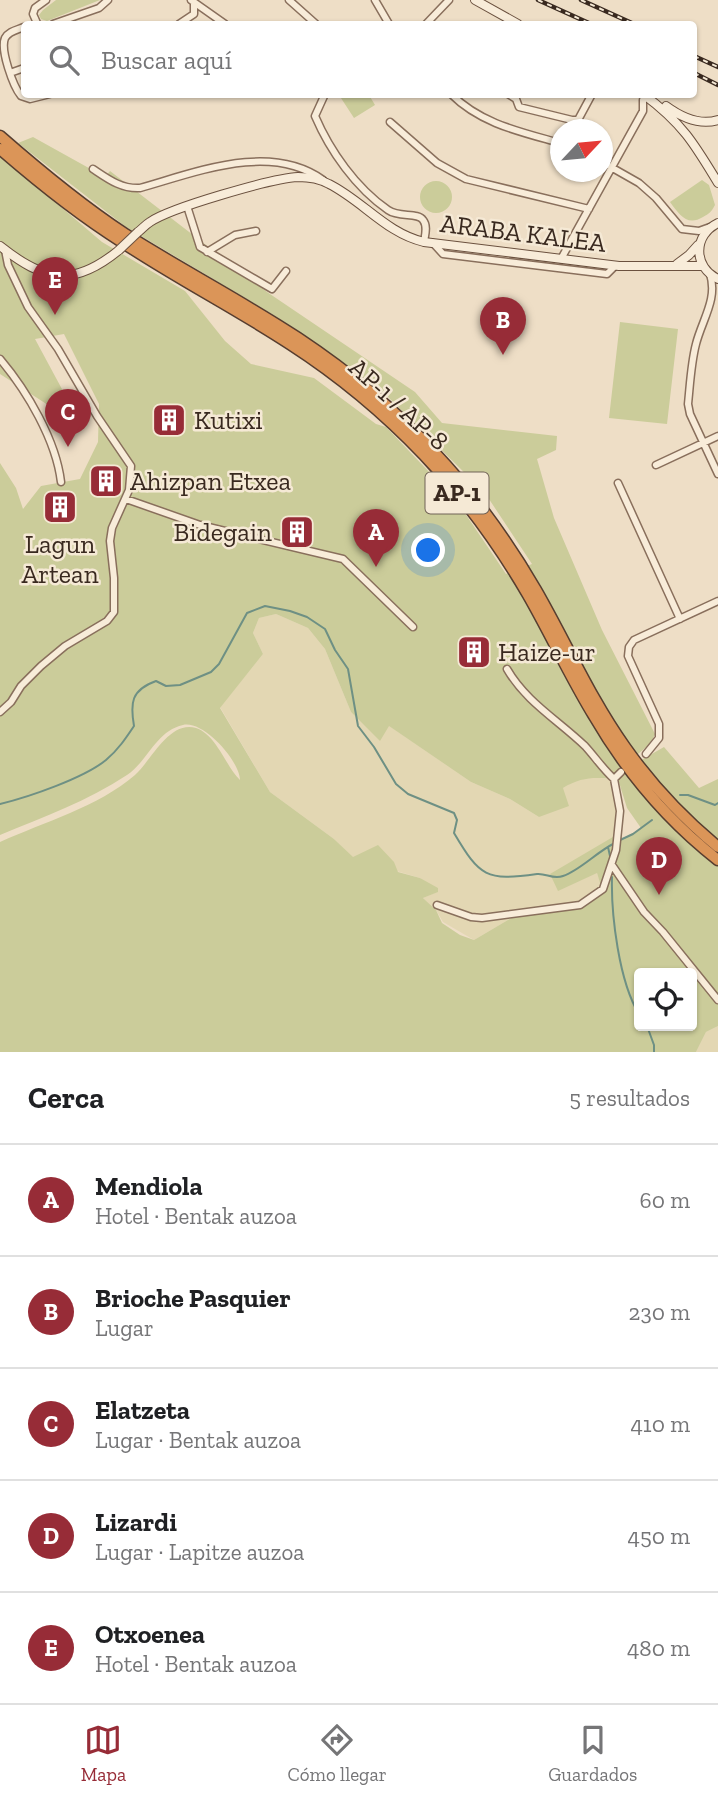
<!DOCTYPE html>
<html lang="es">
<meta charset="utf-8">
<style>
:root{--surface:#fff;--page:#f6f6f6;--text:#202124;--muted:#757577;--line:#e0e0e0;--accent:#972c37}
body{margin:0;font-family:"Zilla Slab",serif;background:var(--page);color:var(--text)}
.controls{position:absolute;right:21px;bottom:21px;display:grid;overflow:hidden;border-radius:7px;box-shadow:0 2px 5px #0004}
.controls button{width:63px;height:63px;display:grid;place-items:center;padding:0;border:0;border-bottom:2px solid var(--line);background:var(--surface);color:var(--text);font:35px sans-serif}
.compass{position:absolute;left:550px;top:119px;width:63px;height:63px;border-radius:50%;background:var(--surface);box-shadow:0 2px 5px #0004;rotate:64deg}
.you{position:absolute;left:429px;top:551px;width:24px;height:24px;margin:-18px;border:5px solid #fff;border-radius:50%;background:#1a73e8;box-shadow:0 0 0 10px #1a73e833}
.badge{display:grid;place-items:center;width:46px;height:46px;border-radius:50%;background:var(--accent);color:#fff;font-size:23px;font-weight:700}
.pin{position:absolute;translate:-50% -58px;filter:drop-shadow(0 2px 4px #0008)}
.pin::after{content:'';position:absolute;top:37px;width:24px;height:21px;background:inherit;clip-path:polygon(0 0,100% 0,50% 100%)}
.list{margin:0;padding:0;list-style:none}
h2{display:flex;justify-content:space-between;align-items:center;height:91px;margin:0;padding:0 28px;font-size:30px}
h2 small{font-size:23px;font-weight:400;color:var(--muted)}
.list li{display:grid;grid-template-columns:46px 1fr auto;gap:21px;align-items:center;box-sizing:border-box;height:112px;padding:0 28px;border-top:2px solid var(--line)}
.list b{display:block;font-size:26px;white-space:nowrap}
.list p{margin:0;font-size:23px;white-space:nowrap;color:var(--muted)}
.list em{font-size:23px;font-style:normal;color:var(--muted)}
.icon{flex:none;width:38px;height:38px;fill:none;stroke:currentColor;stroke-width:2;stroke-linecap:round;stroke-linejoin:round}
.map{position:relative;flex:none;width:718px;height:1052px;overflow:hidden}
.search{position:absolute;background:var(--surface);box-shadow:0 2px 5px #0004;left:21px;right:21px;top:21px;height:77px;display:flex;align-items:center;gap:18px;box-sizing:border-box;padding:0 24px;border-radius:7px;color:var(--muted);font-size:26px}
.sheet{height:651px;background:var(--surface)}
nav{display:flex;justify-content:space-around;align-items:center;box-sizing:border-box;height:98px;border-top:2px solid var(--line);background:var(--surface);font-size:19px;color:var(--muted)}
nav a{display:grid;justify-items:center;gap:4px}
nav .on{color:var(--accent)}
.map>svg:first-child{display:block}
.farmland{fill:#e3d7b3}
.green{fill:#cbcc9a;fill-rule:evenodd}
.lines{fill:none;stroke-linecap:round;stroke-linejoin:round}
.stream{stroke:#6e9084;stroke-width:2}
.street-casing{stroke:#896f5c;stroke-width:9}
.secondary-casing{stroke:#6b513f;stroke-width:10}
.highway-casing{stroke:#573e30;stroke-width:13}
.street{stroke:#f8ecd9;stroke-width:6}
.secondary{stroke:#f8ecd9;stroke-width:8}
.highway{stroke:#db9558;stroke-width:10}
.rail-casing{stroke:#39291f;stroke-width:4.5}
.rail{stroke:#f5e9d5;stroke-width:2;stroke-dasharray:5;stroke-linecap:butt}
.secondary-bridge-casing{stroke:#6b513f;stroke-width:10;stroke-linecap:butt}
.secondary-bridge{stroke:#f8ecd9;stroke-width:8}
.labels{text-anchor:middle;stroke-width:5;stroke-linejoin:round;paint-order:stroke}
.shield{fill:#f5e9d5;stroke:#716356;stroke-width:2}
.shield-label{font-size:24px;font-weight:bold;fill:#39291f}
.street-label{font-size:26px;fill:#39291f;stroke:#f5e9d5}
.poi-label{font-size:26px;fill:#39291f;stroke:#f5e9d5;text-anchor:start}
</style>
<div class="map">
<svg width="718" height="1052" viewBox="0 0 718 1052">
<rect width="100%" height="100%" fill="#eedec6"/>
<!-- farmland -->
<path class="farmland" d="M276,614l32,14 17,21 26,63 29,28 8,-15 83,57 39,17 29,18 24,-29 8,-5 15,-6 28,2 6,32 -2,23 -21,39 6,16 -23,16 -62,9 -44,26 -31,-18 -7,-12 -13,-12 14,-6 -17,-14 -67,-20 -19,-19 -64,-47 -50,-85 43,-53 -10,-21 6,-15z
M718,1026v26h-22l10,-20z"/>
<!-- green -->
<path class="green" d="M56,0h44l-53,21 -6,-2 -2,-4 4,-5z
M339,95h30l6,10 -21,13z
M33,137l72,40 5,-6 157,121 148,100 27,31 115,13 -1,14 -19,9 17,59 48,112 53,104c-6,18 -32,25 -41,45 -20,-2 -33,-2 -51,9l6,18 -30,11 -29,-18 -39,-17 -82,-56 -9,15 -29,-29 -26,-63 -17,-21 -32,-14 -17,4 -6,15 10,21 -43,54 50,84 64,47 19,18 25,-12 16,17 4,10 22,6 18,10v4l-15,6 13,12 6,13 18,12 14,5 44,-26 62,-9 22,-16 -5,-16 -39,18 -8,-17 68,-40 5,5 18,-11 -14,-20 -9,-29 25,-20 21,-12 35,41 19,-9v247l-12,6 -10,20h-696v-210c44,-20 98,-35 135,-67 16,-14 34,-55 61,-47 21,7 30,39 44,52 0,-18 -36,-60 -57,-55 -27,6 -35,36 -56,50 -39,26 -84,42 -127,60v-372l16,25 7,21 18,-23 39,-7 18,-37 1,-38 -35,-70 -29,5 28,52 -15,14 -48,-31v-219l102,87 83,49 40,50 26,23 63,14 62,46 10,3 70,73 50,74 26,-10 -47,-71 -98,-97 -115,-82 -146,-87 -108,-84zM639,973h53v53h-53z
M702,180l7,5 6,20c-3,6 -6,9 -12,12 -16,10 -24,-3 -33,-15z
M420 197a16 16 0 1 1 32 0a16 16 0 1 1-32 0Z
M620,322l58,7 -11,95 -58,-6z"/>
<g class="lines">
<!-- stream -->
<path class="stream" d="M680,795h8l27,10 3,-2
M0,804c29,-7 84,-26 106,-44 12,-10 20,-22 28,-34 -4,-23 -3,-36 22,-45l10,5 14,-1 31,-13 8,-8 28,-51 18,-7 25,5 17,6 18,12 10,21 13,19 10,57 16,21 22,37 12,10 46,19 3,7 -3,13c26,44 32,48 83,41 9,-1 16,6 26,2 16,-5 34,-24 50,-32
M618,841l15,-7 19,-14
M608,847l2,9
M612,877c-1,38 7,105 27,137
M647,1026l7,19v7"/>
<!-- street casing -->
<g class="street-casing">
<path id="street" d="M191,0l34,24
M289,0l27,24
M375,0l14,24
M37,23l-4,-9 2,-6 11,-8
M53,24l46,-16 9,-8
M179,24l15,-10v-10
M426,24l23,-24
M24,27c-7,3 -15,4 -19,11 -5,12 8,48 16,58l9,3 20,-5
M10,73l14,-5
M325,94l-10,22c15,35 41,72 73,94 11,8 30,2 35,10 5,6 2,15 1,22
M451,94c30,30 70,38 109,49
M508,94l8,5 3,8 53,13h6l14,-26
M390,122l47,41 29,16 123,30
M602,162l37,21 17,15 26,31 17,2 11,-4
M93,169c15,10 28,20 47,19 57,-16 130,-46 183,-8
M187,206l13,41 72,42 14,-18
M433,243l10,11 164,20 8,-8
M207,252l28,-17 21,-4
M561,259l82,-148v-11
M710,274c8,25 -8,46 -14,70 -5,19 -6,41 -8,60l2,10 28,60
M0,359c27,32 56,81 61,123
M656,465l62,-29
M618,483l62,136
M126,499l74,26 143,34 70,68
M507,669c19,33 51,51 78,77 10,11 18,23 29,33
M0,712l11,-10 10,-16 20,-20 24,-20 42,-25 7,-9v-34l-4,-37 2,-13 17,-38 2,-24 -34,-50 -39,-67 -30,-42 -20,-42 -3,-15
M646,754l13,-16v-14l-31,-68 1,-9 5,-7 84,-39
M612,865l32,47 19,20 55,68
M437,905l34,12 11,1 98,-13 23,-16 13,-39 4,-39 -6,-32 7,-7"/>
</g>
<!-- secondary casing -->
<g class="secondary-casing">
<path id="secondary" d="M475,0l43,24
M643,94c39,29 51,49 75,89
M666,106c15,11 33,20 52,14
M718,223c-25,12 -25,44 0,56
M138,232c4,-3 7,-7 12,-10 20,-14 123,-44 148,-45 10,0 22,2 31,7 34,17 57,49 95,58l195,24h84
M0,246c44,35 73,42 119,4
M677,264l12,-9 9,-10"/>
</g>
<!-- highway casing -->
<g class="highway-casing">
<path id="highway" d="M0,136c40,35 81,69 125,98 57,36 117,67 173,104 48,32 94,69 134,112 40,42 75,90 104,140 30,52 54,108 89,157 26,37 58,71 93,100
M0,149c38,33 79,66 122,93 54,36 113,66 168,102 48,31 94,69 134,111 40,42 75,90 104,140 23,40 42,82 66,121 32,55 74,105 124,144"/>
</g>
<!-- street -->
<use href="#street" class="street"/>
<!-- secondary -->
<use href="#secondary" class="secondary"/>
<!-- highway -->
<use href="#highway" class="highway"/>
<!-- rail casing -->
<g class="rail-casing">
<path id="rail" d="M538,0l53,24
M581,0l53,24
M694,56l24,11
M694,73l24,12"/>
</g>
<!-- rail -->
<use href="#rail" class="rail"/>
<!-- secondary-bridge casing -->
<g class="secondary-bridge-casing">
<path id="secondary-bridge" d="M119,250l19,-18"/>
</g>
<!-- secondary-bridge -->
<use href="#secondary-bridge" class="secondary-bridge"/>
</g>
<!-- icons -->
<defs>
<g id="building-square" transform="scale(1.75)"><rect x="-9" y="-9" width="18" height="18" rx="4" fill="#972c37" stroke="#f5e9d5"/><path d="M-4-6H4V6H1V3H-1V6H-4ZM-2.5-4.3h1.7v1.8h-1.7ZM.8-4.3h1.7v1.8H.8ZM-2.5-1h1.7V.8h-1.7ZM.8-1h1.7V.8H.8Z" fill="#fff"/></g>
</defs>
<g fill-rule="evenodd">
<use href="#building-square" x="169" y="420"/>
<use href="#building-square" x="106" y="481"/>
<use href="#building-square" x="60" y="507"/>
<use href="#building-square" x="297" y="532"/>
<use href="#building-square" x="474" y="652"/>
</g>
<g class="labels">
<!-- shield labels -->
<rect class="shield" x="425.5" y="472.5" width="63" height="41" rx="5"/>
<g class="shield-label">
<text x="457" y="501">AP-1</text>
</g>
<!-- street labels -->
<g class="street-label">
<text transform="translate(523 233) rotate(7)" y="9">ARABA KALEA</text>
<text transform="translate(399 404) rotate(42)" y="9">AP-1 / AP-8</text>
</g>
<!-- poi labels -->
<g class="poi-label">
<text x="194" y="429">Kutixi</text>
<text x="130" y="490">Ahizpan Etxea</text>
<text x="272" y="541" text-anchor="end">Bidegain</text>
<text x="60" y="553" text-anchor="middle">Lagun<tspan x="60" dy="30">Artean</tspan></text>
<text x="498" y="661">Haize-ur</text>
</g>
</g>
</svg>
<div class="controls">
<button><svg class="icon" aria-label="locate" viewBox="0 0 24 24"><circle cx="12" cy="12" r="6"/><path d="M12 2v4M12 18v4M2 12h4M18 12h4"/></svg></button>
</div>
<svg class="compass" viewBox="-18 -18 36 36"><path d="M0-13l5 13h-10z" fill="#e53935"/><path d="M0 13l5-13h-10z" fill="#757577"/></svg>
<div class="you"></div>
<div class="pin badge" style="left:376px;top:567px">A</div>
<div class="pin badge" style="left:503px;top:355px">B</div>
<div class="pin badge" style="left:68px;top:447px">C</div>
<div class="pin badge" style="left:659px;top:895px">D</div>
<div class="pin badge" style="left:55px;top:315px">E</div>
<div class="search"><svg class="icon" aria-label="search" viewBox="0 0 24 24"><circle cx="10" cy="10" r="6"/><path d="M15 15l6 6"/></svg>Buscar aquí</div>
</div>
<section class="sheet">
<h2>Cerca<small>5 resultados</small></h2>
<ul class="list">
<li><span class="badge">A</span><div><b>Mendiola</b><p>Hotel · Bentak auzoa</p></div><em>60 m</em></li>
<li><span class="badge">B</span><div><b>Brioche Pasquier</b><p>Lugar</p></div><em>230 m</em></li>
<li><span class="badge">C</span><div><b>Elatzeta</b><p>Lugar · Bentak auzoa</p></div><em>410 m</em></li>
<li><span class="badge">D</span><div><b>Lizardi</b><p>Lugar · Lapitze auzoa</p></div><em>450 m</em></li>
<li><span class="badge">E</span><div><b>Otxoenea</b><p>Hotel · Bentak auzoa</p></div><em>480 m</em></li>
</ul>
</section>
<nav>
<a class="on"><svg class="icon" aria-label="map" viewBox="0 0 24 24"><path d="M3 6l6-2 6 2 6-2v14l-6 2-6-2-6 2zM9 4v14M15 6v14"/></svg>Mapa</a>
<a><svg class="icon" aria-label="directions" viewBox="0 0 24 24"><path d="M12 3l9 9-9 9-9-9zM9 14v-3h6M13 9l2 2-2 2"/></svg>Cómo llegar</a>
<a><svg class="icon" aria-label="saved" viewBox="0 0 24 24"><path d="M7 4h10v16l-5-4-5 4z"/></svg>Guardados</a>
</nav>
